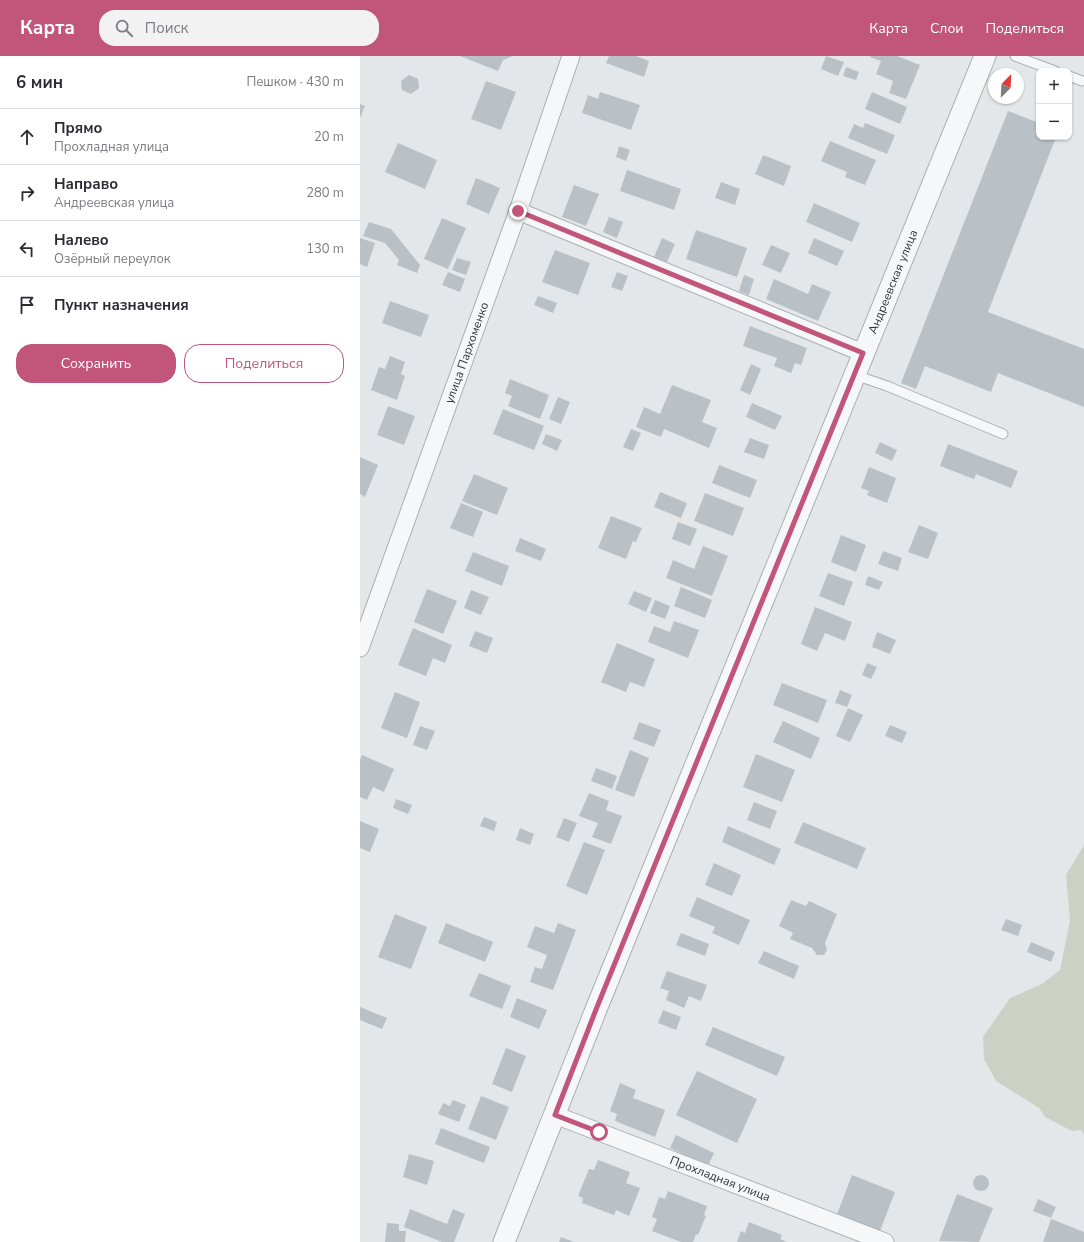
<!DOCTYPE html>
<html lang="ru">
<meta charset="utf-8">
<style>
:root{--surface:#fff;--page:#f2f2f3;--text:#2b2b33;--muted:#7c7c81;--line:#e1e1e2;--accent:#c1557a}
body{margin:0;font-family:"Nunito Sans",sans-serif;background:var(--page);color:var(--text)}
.controls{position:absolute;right:12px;top:12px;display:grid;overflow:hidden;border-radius:8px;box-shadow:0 1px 3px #0004}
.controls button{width:36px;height:36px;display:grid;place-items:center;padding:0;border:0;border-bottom:1px solid var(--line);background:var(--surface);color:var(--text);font:20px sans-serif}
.compass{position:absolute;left:628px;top:12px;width:36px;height:36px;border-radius:50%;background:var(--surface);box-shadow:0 1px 3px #0004;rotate:24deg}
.stop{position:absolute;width:12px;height:12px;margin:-9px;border:3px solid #c1557a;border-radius:50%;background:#fff}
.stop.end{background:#c1557a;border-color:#fff;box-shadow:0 1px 4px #0008}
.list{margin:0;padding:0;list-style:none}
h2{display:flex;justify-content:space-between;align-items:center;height:52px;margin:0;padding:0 16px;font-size:17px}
h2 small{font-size:13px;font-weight:400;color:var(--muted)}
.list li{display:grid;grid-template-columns:26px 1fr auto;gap:12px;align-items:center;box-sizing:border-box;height:56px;padding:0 16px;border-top:1px solid var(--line)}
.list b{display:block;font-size:15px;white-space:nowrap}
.list p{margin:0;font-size:13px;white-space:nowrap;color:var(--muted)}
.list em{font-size:13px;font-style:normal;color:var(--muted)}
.actions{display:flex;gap:8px;padding:12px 16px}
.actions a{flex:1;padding:9px 0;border:1px solid var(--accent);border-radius:16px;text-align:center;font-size:14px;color:var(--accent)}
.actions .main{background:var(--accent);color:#fff}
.icon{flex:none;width:22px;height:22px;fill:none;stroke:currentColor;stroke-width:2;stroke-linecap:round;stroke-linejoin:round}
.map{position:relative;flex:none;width:724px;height:1186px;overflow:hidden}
header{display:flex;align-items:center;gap:24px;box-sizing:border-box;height:56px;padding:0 20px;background:var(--accent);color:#fff}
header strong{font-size:19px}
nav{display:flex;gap:22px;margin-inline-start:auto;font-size:14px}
.search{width:280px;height:36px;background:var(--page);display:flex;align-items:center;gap:10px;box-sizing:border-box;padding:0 14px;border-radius:16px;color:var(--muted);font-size:15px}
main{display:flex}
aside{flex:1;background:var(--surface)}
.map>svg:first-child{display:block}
.green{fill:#cbd2c5}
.building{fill:#bac1c6}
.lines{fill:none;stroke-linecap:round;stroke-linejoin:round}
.service-casing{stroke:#a8afb3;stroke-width:11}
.minor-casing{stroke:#a8afb3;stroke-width:19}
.tertiary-casing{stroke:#a8afb3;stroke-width:23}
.service{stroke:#f5f7f8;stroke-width:9}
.minor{stroke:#f5f7f8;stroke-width:17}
.tertiary{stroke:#f5f7f8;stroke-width:21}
.route{stroke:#c1557a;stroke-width:5}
.labels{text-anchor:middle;stroke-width:3.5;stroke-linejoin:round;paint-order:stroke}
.street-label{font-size:12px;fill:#2c3740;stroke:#f2f5f7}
</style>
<header>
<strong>Карта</strong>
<div class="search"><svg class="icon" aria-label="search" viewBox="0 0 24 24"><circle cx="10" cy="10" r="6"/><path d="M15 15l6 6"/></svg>Поиск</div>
<nav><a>Карта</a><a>Слои</a><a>Поделиться</a></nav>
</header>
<main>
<aside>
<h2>6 мин<small>Пешком · 430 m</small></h2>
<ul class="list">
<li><svg class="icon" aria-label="ahead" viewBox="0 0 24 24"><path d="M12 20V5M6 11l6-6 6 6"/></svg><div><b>Прямо</b><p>Прохладная улица</p></div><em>20 m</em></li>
<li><svg class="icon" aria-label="right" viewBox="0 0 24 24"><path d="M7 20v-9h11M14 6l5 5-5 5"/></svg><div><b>Направо</b><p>Андреевская улица</p></div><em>280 m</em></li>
<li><svg class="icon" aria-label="left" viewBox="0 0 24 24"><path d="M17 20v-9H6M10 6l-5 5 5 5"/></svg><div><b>Налево</b><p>Озёрный переулок</p></div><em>130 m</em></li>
<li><svg class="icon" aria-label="arrive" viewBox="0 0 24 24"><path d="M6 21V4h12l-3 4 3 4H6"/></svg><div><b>Пункт назначения</b></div></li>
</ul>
<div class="actions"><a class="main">Сохранить</a><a>Поделиться</a></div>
</aside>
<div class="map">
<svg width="724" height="1186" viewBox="0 0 724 1186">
<rect width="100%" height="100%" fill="#e3e7e9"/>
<!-- green -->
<path class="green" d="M724,789v290l-3,-5 -9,1 -27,-14 -6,-9 -43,-27 -12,-22 -1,-22 27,-39 32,-14 18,-14 10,-50 -4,-45z"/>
<!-- building -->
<path class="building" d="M100,0h53l-10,4 -5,11z
M249,0h27l13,5 -5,16 -38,-14z
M466,0l18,6 -6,14 -17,-7z
M511,0h26l23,9 -14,34 -17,-6 4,-12 -17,-7 5,-13 -11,-4z
M486,11l13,5 -3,8 -13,-4z
M49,19l9,4 1,9 -8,6 -9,-4 -1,-9z
M126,25l30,11 -15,38 -30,-11z
M240,36l40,13 -9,25 -49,-17 6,-18 10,4z
M512,36l35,15 -7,17 -35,-15z
M0,48l5,2 -5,12z
M648,55l31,12v14h17l-68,175 96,37v58l-86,-34 -7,19 -66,-26 -9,23 -15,-6z
M505,67l30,12 -8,19 -39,-16 6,-14 9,4z
M470,85l46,19 -11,25 -20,-8 2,-5 -26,-11z
M38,87l39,17 -12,29 -40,-17z
M259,90l11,4 -4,11 -10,-4z
M403,99l28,11 -7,20 -29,-12z
M267,114l54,19 -7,21 -54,-19z
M116,122l24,10 -11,26 -23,-10z
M361,126l19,7 -5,16 -20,-7z
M214,129l25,9 -13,32 -24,-9z
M454,147l46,20 -8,19 -46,-20z
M249,161l14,5 -6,16 -14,-6z
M82,162l24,10 -18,41 -24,-10z
M9,166l22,7 29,36 -3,8 -20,-8 2,-5 -14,-17 -22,-7z
M336,174l51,18 -10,29 -51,-18z
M0,182l15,5 -8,24 -7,-3z
M302,182l13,6 -8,18 -13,-5z
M454,182l30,13 -7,15 -29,-13z
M411,189l19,8 -9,20 -19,-8z
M195,194l35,13 -12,32 -36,-13z
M97,202l14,4 -5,13 -14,-5z
M88,216l17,7 -5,13 -18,-7z
M257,216l11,4 -6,15 -11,-4z
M384,219l10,4 -5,16 -10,-4z
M414,223l34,15 4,-10 19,8 -13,29 -52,-22z
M178,240l19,7 -4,10 -19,-8z
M30,245l39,14 -8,22 -39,-14z
M390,270l57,22 -6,17 -6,-2 -4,10 -17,-7 3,-8 -34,-12z
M30,300l15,6 -4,12 4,2 -8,24 -26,-10 8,-23 6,2z
M391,308l10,5 -11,26 -10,-5z
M150,323l39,16 -9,24 -32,-13 4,-10 -7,-3z
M312,329l39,15 -9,22 15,6 -8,20 -45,-19 -3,8 -25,-10 8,-20 16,7z
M198,341l12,5 -9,22 -12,-5z
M392,347l30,13 -7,14 -29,-13z
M28,350l27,10 -11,29 -27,-10z
M143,353l41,17 -10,24 -41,-16z
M271,373l10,4 -8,18 -10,-4z
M186,378l16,6 -5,11 -15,-7z
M390,382l19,7 -5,14 -20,-7z
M520,386l17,8 -5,11 -17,-8z
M588,388l70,27 -7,17 -35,-14 -2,5 -34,-13z
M0,401l18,8 -13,32 -5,-3z
M359,409l38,15 -7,18 -38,-15z
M509,411l27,11 -9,25 -20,-8 2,-4 -8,-3z
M114,418l34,14 -11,27 -35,-14z
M300,436l27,11 -6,15 -27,-11z
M345,437l39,15 -11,28 -39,-15z
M101,447l22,9 -10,25 -23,-9z
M251,460l31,12 -6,14 -3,-1 -7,18 -28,-11z
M318,466l19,7 -7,17 -18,-7z
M559,469l19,8 -10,26 -20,-7z
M481,479l25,10 -10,27 -25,-10z
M160,482l26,11 -5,12 -26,-10z
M343,490l25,10 -16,40 -46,-18 7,-18 21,9z
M523,495l19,7 -4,13 -20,-7z
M113,496l36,14 -7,20 -37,-15z
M468,517l25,9 -9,24 -25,-10z
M508,520l15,6 -4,8 -14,-5z
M321,531l31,13 -7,18 -31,-12z
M67,533l30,12 -14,33 -29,-12z
M111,534l18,7 -8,18 -17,-7z
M274,535l18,7 -6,14 -18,-8z
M295,544l15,6 -5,13 -15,-6z
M455,551l37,15 -7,19 -20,-8 -8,18 -16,-7z
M314,565l25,9 -11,28 -40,-16 6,-16 16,6z
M53,572l39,17 -7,18 -12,-5 -7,18 -28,-11z
M115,575l18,7 -6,15 -18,-7z
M517,576l19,8 -6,14 -18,-7z
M257,587l38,16 -11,28 -14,-5 -4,10 -25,-10z
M507,607l10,4 -6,12 -9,-4z
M422,627l45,17 -9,23 -45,-18z
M480,634l12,5 -5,12 -12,-4z
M35,636l25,10 -13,36 -26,-10z
M488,652l15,7 -13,27 -14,-6z
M423,665l37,17 -9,21 -38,-17z
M279,666l22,8 -7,17 -21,-8z
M530,669l17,7 -5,11 -17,-7z
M60,670l15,5 -8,19 -14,-5z
M270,694l19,8 -15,39 -19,-7z
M396,698l39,16 -13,32 -39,-15z
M2,699l32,14 -10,23 -11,-5 -6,13 -7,-3v-37z
M236,712l21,8 -5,13 -21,-8z
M229,737l20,8 -3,9 16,6 -11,28 -19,-7 6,-14 -19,-7z
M36,743l16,6 -4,9 -15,-6z
M394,746l23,9 -7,18 -23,-9z
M124,761l13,5 -3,9 -14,-5z
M204,762l13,5 -8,19 -13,-5z
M0,765l19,8 -9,23 -10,-4z
M443,766l63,26 -9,21 -63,-26z
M368,770l53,23 -7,16 -52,-23z
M160,772l14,6 -4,11 -14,-5z
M224,786l21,8 -18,45 -21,-9z
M354,807l27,12 -9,21 -27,-11z
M337,841l53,23 -11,25 -27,-12 3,-6 -26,-11z
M431,844l15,6 3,-5 28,13 -12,29 2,7 -3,5h-7l-5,-7 -22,-9 3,-6 -14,-7z
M35,858l32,13 -16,42 -33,-12z
M646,863l16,6 -4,11 -17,-6z
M86,867l47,19 -8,20 -47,-19z
M198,867l18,7 -23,60 -23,-8 5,-15 7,2 5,-14 -20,-8 8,-21 19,7z
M321,877l28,11 -4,12 -29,-11z
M671,886l24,10 -4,10 -24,-10z
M404,895l35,15 -5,13 -36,-16z
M307,915l40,14 -6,16 -12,-5 -5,12 -18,-8 3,-9 -9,-3z
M119,917l32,13 -9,23 -33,-13z
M157,942l30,12 -8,19 -29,-12z
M0,951l27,11 -5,11 -22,-9z
M303,954l18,7 -5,13 -18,-7z
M353,971l72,30 -8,19 -72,-31z
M146,992l20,8 -14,36 -20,-8z
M337,1015l60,28 -20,44 -61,-28z
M260,1027l16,7 -3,8 32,12 -10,27 -40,-16 2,-7 -7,-3z
M121,1040l28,11 -13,33 -28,-11z
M93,1044l13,5 -7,17 -21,-8 5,-11 7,3z
M81,1072l49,19 -6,16 -49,-19z
M316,1079l38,18 -6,13 -38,-18z
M49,1098l25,7 -7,24 -24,-8z
M238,1104l32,12 -4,11 14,5 -11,28 -13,-6 -2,5 -32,-12 1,-5 -5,-2 11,-27 5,1z
M613 1127a8 8 0 1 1 16 0a8 8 0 1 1-16 0Z
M492,1119l43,17 -15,39 -43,-17z
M308,1135l39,15 -3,9 2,1 -8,19 -2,-1 -3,8h-12l-29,-11 5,-12 -5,-2 7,-20 6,2z
M597,1138l36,14 -14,34 -40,-1z
M678,1143l18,8 -5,11 -18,-7z
M50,1153l37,15 6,-15 12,5 -11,28h-12l-38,-15z
M691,1163l33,13v10h-41z
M389,1166l33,13 -2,4 7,3h-50l4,-11 4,2z
M27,1167l12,1v7h7l-1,11h-20z
M201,1181l13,5h-15z"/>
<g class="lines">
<!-- service casing -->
<g class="service-casing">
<path id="service" d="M655,0l40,15
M709,20l13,5
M495,319l32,11 116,48"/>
</g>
<!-- minor casing -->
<g class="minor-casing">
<g id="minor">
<path d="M158,155l345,142"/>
<path id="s1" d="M0,592l158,-437 53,-155"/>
<path id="s2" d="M195,1059l330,127"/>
</g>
</g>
<!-- tertiary casing -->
<g class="tertiary-casing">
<g id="tertiary">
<path id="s3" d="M144,1186l93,-235 388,-951"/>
</g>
</g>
<!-- service -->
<use href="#service" class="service"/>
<!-- minor -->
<use href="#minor" class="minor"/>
<!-- tertiary -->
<use href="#tertiary" class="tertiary"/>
</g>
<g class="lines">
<!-- route -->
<path class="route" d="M158,155l345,142 -266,654 -42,108 44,17"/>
</g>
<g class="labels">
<!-- street labels -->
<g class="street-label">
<text dy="4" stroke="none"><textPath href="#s3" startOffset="1036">Андреевская улица</textPath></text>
<text dy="4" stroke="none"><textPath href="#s1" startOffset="314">улица Пархоменко</textPath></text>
<text dy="4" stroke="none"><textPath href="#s2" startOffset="177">Прохладная улица</textPath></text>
</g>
</g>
</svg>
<div class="controls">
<button>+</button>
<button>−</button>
</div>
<svg class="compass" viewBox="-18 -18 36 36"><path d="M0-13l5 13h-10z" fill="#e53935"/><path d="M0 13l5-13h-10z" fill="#7c7c81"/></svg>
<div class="stop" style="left:239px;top:1076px"></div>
<div class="stop end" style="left:158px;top:155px"></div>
</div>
</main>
